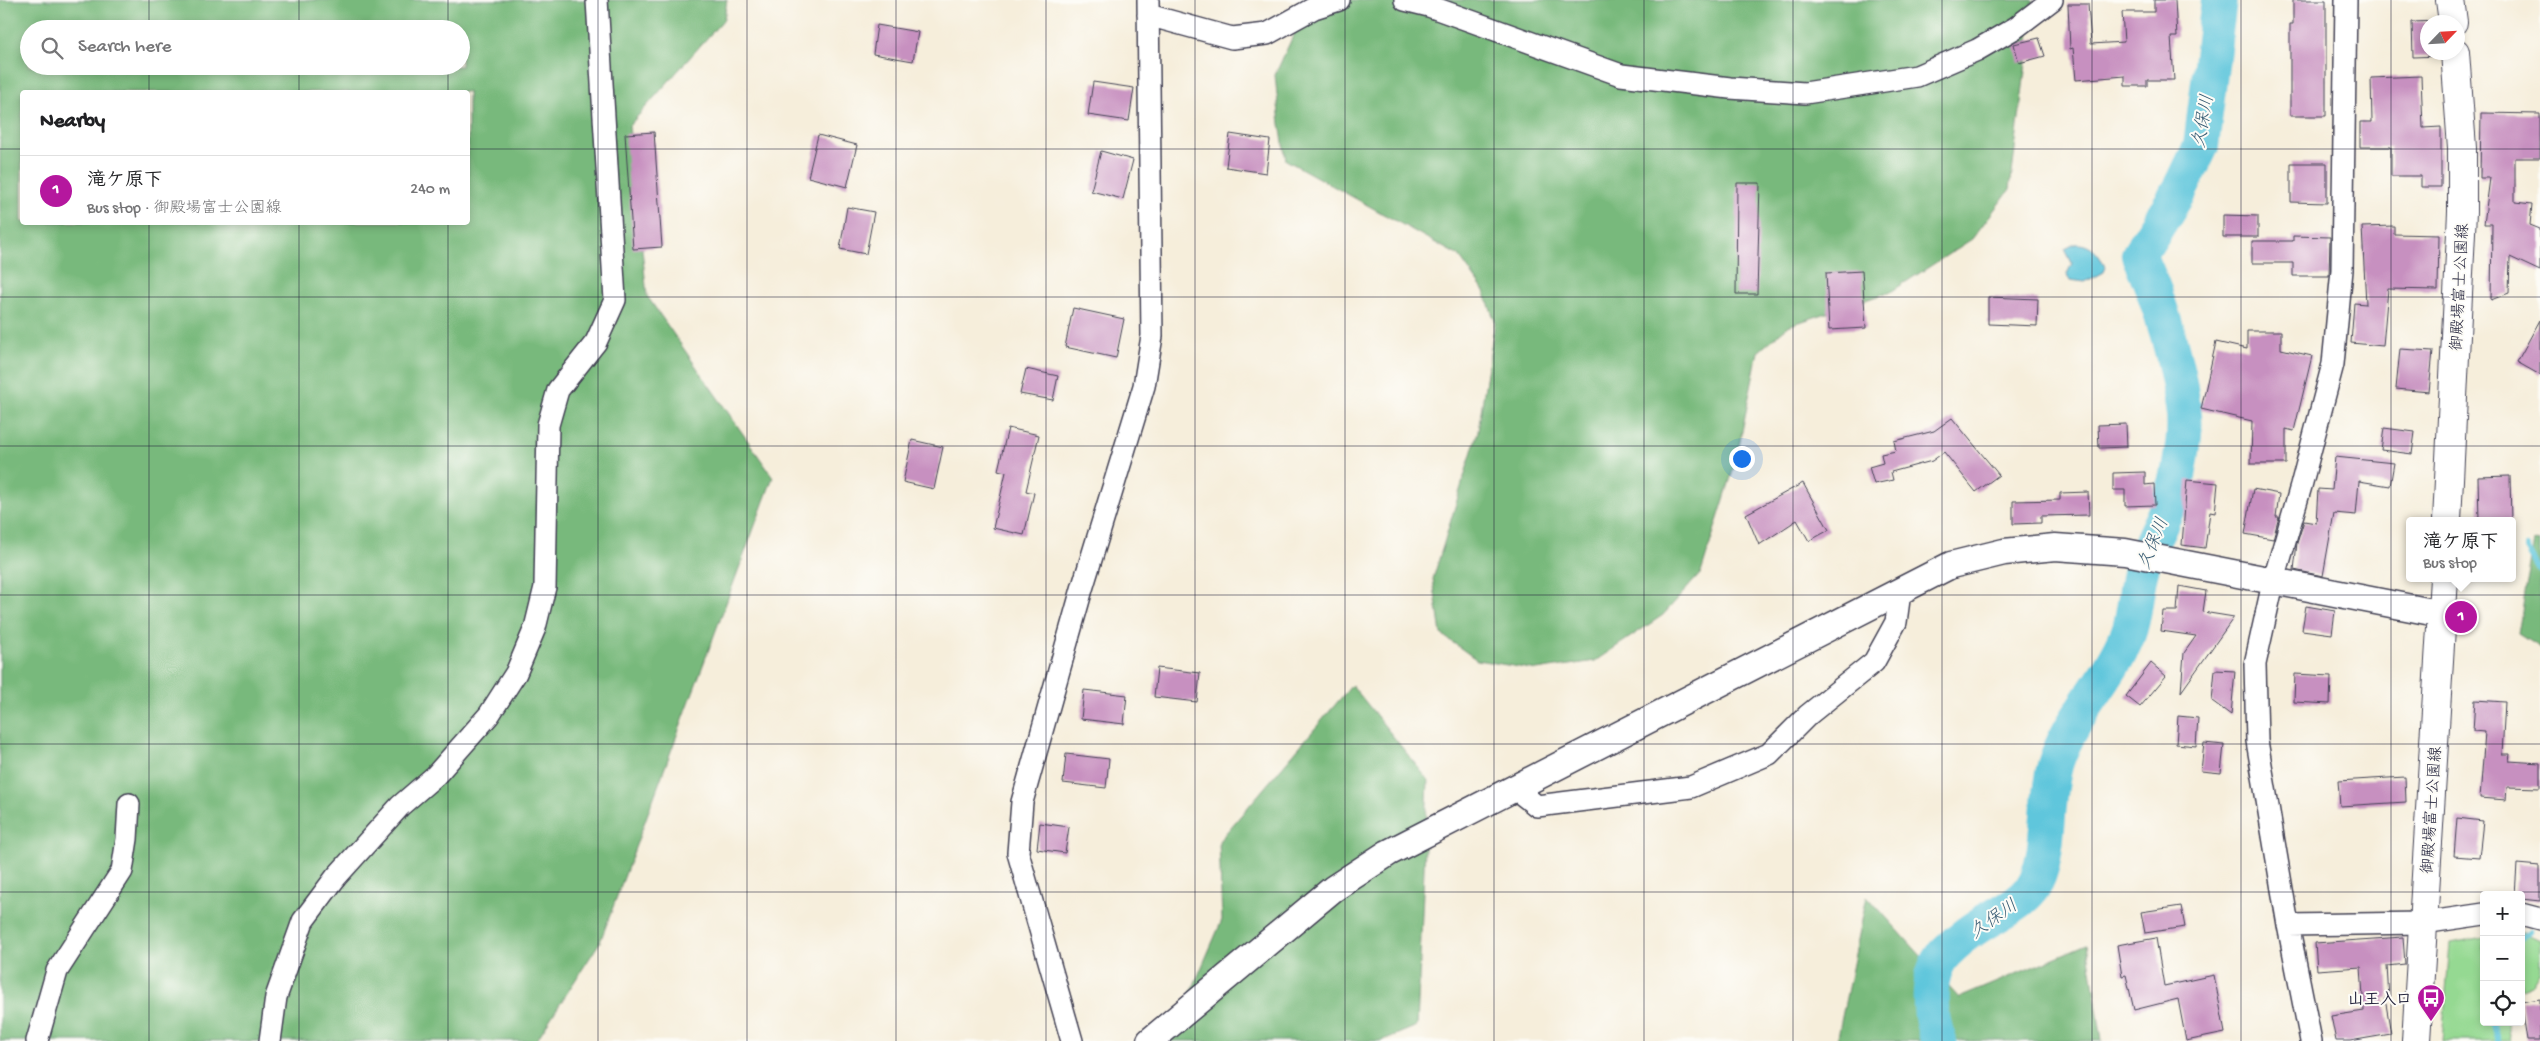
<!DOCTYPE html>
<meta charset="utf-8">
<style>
:root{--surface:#fff;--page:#f2f2f2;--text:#202124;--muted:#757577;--line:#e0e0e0;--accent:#b5179e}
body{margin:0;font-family:"Gochi Hand","Klee One",sans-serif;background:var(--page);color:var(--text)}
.controls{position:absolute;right:15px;bottom:15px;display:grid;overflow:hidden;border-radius:5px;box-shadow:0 2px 8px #0003}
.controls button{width:45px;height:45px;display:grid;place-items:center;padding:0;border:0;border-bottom:1px solid var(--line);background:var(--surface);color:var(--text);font:25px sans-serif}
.compass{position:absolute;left:2420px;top:15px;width:45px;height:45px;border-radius:50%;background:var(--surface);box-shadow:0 2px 8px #0003;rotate:65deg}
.you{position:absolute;left:1741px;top:458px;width:18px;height:18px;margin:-12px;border:4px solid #fff;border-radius:50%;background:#1a73e8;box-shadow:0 0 0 8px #1a73e833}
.badge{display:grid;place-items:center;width:32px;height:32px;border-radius:50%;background:var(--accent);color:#fff;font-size:16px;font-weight:700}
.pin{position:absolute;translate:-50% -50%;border:2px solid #fff;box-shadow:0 1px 5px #0006}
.popup{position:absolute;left:2406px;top:517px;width:110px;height:65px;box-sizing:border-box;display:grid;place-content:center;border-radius:5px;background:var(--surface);filter:drop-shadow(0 1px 4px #0005);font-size:16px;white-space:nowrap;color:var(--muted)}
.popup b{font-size:19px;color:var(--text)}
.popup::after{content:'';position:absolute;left:50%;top:100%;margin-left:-10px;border:10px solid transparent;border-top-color:var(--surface)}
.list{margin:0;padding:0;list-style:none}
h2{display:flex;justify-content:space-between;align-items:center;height:65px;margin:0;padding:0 20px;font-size:21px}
h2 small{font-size:16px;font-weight:400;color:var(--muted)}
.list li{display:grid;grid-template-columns:32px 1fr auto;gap:15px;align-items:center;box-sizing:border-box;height:70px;padding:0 20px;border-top:1px solid var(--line)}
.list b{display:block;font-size:19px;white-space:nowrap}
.list p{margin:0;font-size:16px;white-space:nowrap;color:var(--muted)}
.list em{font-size:16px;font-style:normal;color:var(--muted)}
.icon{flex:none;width:28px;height:28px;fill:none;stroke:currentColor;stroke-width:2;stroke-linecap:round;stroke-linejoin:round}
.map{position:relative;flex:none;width:2540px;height:1041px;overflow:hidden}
.search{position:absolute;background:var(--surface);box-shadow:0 2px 8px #0003;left:20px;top:20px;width:450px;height:55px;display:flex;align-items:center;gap:12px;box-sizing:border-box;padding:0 18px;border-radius:28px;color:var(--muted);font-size:19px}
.panel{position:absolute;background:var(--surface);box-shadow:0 2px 8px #0003;left:20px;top:90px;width:450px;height:135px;border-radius:5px}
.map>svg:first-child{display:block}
.green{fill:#95d992;stroke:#5c7e66}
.forest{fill:#78b97c;stroke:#4d6e5c;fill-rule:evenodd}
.water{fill:#5fc6dc;stroke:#40748c}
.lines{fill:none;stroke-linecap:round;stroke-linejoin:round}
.stream{stroke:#5fc6dc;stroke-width:6}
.river{stroke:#5fc6dc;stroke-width:36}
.building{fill:#c790c0}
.minor-casing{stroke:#424153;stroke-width:24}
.tertiary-casing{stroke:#424153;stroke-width:29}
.primary-casing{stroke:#424153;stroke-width:30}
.minor{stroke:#fff;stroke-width:21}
.tertiary{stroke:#fff;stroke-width:26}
.primary{stroke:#fff;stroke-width:28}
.grid{fill:none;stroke:#22223b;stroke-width:1;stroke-opacity:0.55}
.labels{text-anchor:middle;stroke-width:4;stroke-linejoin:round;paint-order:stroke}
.street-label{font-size:16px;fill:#22223b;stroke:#fdfcf7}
.poi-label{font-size:16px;font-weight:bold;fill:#22223b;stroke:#fdfcf7;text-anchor:end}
.water-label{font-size:18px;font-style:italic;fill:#375b73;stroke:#fdfcf7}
</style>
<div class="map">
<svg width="2540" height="1041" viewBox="0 0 2540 1041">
<rect width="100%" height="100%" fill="#fdfcf7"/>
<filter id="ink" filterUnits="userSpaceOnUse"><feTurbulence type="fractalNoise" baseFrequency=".02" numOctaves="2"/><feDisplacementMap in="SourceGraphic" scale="10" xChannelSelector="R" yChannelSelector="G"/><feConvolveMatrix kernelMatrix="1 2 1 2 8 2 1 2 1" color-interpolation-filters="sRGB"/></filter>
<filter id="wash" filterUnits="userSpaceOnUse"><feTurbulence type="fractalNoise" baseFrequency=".0096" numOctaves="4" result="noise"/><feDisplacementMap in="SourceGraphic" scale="20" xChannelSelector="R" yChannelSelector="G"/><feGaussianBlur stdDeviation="1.12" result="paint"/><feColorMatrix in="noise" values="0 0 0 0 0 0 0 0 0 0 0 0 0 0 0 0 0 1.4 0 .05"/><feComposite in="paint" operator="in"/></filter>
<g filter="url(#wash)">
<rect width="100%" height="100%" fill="#f6eedb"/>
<!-- green -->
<path class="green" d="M2521,931l19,9v30l-9,15 -10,4z
M2484,937v85h24l3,19h-69l8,-98z"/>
<!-- forest -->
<path class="forest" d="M0,0h727l-3,19 -95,107 18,170 126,181 -173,465 -64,99h-536zM29,29h432v37h-432zM22,92h446v130h-446z
M1325,0h709l-24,189 -38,50 -80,52 -104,35 -30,26 -22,109 -35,112 -38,42 -68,46 -58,9 -60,-10 -36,-26 -8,-55 45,-148 17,-110 -11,-30 -25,-35 -173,-96 -6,-36 -5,-49 23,-50z
M2534,541l6,1v106l-22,-14z
M1352,685l76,95 -11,246 -36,15h-211l52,-121 -3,-79z
M1867,896l92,102 128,-54 15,97h-265z"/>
<!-- water -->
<path class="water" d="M2075,244c15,-1 24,9 30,23l-2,5 -18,10 -15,-2 -3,-6 5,-11 -7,-14z"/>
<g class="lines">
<!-- stream -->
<path class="stream" d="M2526,547l14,24
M2521,938l9,-7
M2492,1022l6,19"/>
<!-- river -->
<path class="river" d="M1939,1041c-10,-24 -14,-67 6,-88 10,-10 25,-22 38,-30 17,-11 36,-18 49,-35 20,-27 12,-94 25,-129 16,-45 53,-80 71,-125 8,-21 7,-46 14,-68 9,-28 29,-59 35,-86 4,-19 9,-45 7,-65 -6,-51 -23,-113 -45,-160l42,-67 20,-42 18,-146"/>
</g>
<g id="blocks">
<!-- building -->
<path class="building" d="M2154,0h21l2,37h-6l3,43h-27v6h-22v-10l-49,4 -3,-32 -3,1 -2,-45h20l3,40 33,-2 -2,-30h32z
M2293,0h33v116h-36v-92h3z
M2437,21v1h-9v30h11v4l-26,1 -1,-35z
M877,25l41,7 -5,29 -40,-7z
M2039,38l6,18 -26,7 -5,-19z
M2421,76l2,52 18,-1v60h-20v-11h-30v-29h-31v-25h12l-1,-44z
M1093,82l41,6 -5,33 -41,-6z
M2481,113l59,1v44h-25v44l17,2 -2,21 10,4v42l-30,-14 -1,36 -18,7 1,-76h-8l6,-46h-10z
M654,132l8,115 -29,2 -8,-115z
M1230,134l40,6 -4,33 -40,-6z
M818,135l39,10 -10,42 -39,-10z
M1101,151l32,9 -10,39 -32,-8z
M2291,163h36v40l-36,-1z
M1737,183h23l-3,111h-21z
M847,207l27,5 -8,42 -26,-5z
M2223,215l35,1v21h-35z
M2394,226v8l45,1 -1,55 -50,-1 -5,57 -32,-3 3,-40 12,1 -4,-77z
M2293,236l37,1 -1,39h-36v-13h-41v-22h41z
M1862,271l4,57 -37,2 -3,-57z
M1988,297l50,2 -1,27 -49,-2z
M1073,308l51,11 -8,39 -51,-11z
M2540,320v55l-23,-13z
M2247,331h34v18l31,7 -18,75 -8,-2v35h-35l1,-43 -51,-12 15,-67 31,7z
M2400,349l33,2 -4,41 -33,-3z
M1026,369l32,7 -5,24 -33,-6z
M1952,418l47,57 -23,17 -32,-40 -12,9 -41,11 2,8 -19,4 -5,-17 14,-4 -2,-9 15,-3 -2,-10 40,-10z
M2126,424l1,23 -28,1 -1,-23z
M1008,428l31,7 -13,56 8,2 -10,42 -31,-7 13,-56 -8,-2z
M2384,428l31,4 -3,22 -31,-4z
M912,440l31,7 -9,42 -31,-7z
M2335,457l59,6 -4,23 -31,-5 -3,34 -22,-2 -11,63 -29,-6 3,-27 7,-22 12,2 2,-34 14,1z
M2145,472v13l9,-1 1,21 -30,1v-16h-12v-17z
M2510,476l1,45h-32l-1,-44z
M2187,480l31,3 -3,30 -5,-1 -5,36 -23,-3z
M1803,483l26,47 -20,11 -12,-21 -38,25 -13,-31z
M2253,489l26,5 -3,23h3l-6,22 -28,-5z
M2088,492l1,23 -48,1v7l-28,1v-23l47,-1v-7z
M2179,586l27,5 -3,21 31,5 -53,75 3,-39 12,-17 -35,-5 2,-20h14z
M2306,606l29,5 -3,23 -30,-4z
M2151,663l15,13 -26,31 -14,-11z
M1157,668l43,5 -3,29 -43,-5z
M2215,670l20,1 -4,44 -19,-14z
M2295,674l36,2 -1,28 -36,-2z
M1084,690l43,5 -3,29 -43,-5z
M2475,700l30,2 -3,52h8l-1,7 31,2v25l-33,-1 -1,13 -26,-2 5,-66 -12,-1z
M2178,716l20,2 -2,28 -20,-2z
M2204,743l20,2 -3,28 -20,-2z
M1066,754l43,5 -3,29 -43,-5z
M2405,777l1,25 -66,4 -2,-25z
M2457,818l26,3 -4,37 -25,-2z
M1040,823l29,4 -4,26 -28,-4z
M2517,864l23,2v35l-19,-2v-4h-6z
M2181,906l4,21 -40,6 -4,-21z
M2403,937l2,27 -18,2 2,32h-4l6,36 -41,7h-14l-5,-25 33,-5 -3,-44 -44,3 -2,-27z
M2156,938l8,48 50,-11 11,58 -39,8 -8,-42 -44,11 -8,-35 -4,1 -5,-31z
M2540,999v42h-13l-6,-39z"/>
</g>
</g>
<g filter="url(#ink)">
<use href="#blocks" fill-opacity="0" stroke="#424153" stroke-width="1"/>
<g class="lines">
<!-- minor casing -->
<g class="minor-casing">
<path id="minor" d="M1405,0l24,6 192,69 109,13 75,5 112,-17 60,-26 38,-22 37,-28
M1148,15l84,23 35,-4 47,-26 25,-8
M1514,788l23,18 154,-19 78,-33 39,-39 66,-53 22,-40 4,-30
M2521,914l19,5
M2288,925l135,-2 61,-9
M37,1041l20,-70 65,-100 5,-32 2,-35
M270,1041l6,-44 27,-76 33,-44 64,-71 36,-31 53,-60 27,-42 19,-45 10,-41 3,-162 10,-35 38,-48 19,-42 -18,-300
M1072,1041l-54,-188 4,-51 60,-213 62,-203 8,-50 -4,-336
M2311,1041l-23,-116 -31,-184 -2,-77 18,-81 28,-97 32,-122 9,-94 4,-270"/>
</g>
<!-- tertiary casing -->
<g class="tertiary-casing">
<path id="tertiary" d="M1150,1041l183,-152 55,-36 563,-288 53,-13 51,-5 70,5 317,62"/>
</g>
<!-- primary casing -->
<g class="primary-casing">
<path id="primary" d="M2450,0l3,22
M2447,521l15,-309v-64l-7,-96
M2416,1041l28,-463"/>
</g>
<!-- minor -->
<use href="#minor" class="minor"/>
<!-- tertiary -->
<use href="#tertiary" class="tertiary"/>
<!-- primary -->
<use href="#primary" class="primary"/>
</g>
</g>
<!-- grid -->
<path class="grid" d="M149,0v29M299,0v29M448,0v29M598,0v1041M747,0v1041M896,0v1041M1046,0v1041M1195,0v1041M1345,0v1041M1494,0v1041M1644,0v1041M1793,0v1041M1942,0v1041M2092,0v1041M2241,0v1041M2391,0v1041M149,66v26M299,66v26M448,66v26M0,149h22M468,149h2072M149,222v819M299,222v819M448,222v819M0,297h2540M0,446h2540M0,595h2540M0,744h2540M0,892h2540"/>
<!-- icons -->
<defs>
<g id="bus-pin" transform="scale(1.4375)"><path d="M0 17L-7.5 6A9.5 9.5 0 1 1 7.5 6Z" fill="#b5179e" stroke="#fdfcf7"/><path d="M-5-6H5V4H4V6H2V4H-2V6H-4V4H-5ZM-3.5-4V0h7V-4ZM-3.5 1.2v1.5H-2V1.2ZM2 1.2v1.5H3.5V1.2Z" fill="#fff"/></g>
</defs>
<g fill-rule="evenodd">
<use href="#bus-pin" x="2431" y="998"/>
</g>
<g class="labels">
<!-- street labels -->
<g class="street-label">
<text transform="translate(2458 287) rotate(-87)" y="6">御殿場富士公園線</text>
<text transform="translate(2430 810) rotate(-86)" y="6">御殿場富士公園線</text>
</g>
<!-- poi labels -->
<g class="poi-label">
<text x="2412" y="1004">山王入口</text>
</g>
<!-- water labels -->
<g class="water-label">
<text transform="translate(2202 121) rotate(-80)" y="6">久保川</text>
<text transform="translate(2152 543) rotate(-68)" y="6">久保川</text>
<text transform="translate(1993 918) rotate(-35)" y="6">久保川</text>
</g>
</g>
</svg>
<div class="controls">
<button>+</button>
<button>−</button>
<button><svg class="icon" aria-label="locate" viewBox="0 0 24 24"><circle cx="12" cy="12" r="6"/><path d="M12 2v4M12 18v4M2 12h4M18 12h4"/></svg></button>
</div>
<svg class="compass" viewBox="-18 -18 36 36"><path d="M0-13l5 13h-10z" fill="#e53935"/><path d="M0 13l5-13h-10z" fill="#757577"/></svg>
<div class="you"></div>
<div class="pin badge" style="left:2461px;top:617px">1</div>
<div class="popup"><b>滝ケ原下</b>Bus stop</div>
<div class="search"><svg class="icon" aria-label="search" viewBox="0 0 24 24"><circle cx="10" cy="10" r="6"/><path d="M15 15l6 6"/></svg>Search here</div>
<section class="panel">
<h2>Nearby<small></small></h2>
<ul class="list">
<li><span class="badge">1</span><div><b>滝ケ原下</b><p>Bus stop · 御殿場富士公園線</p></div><em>240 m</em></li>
</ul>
</section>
</div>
